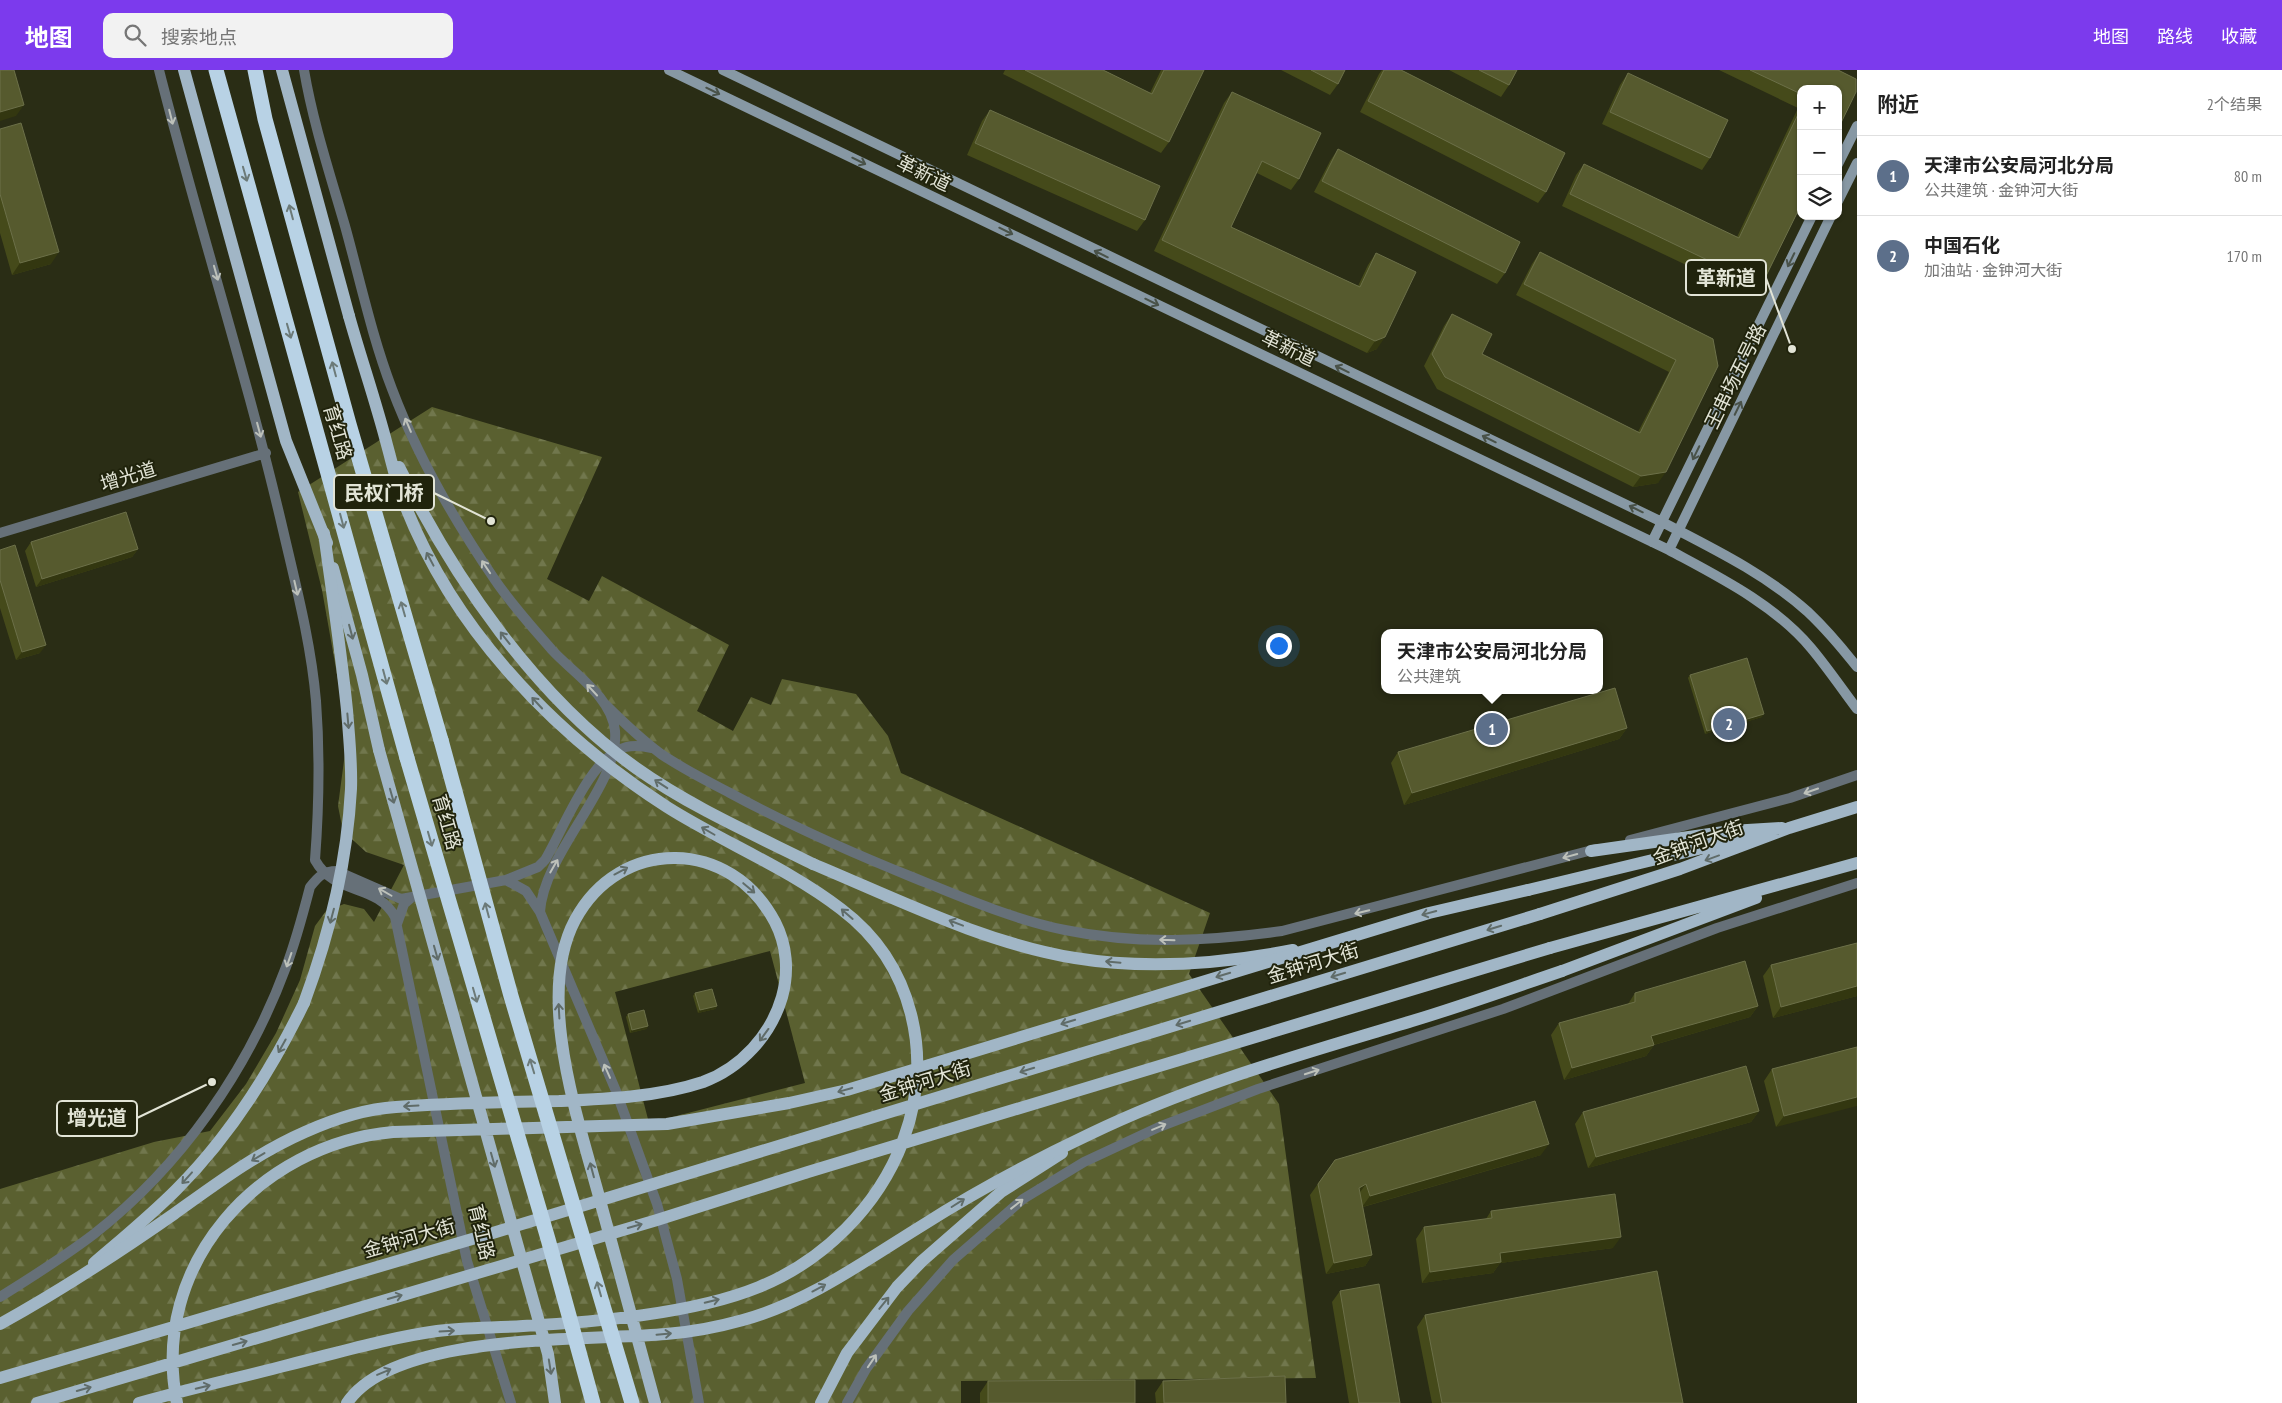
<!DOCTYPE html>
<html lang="zh">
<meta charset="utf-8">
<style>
:root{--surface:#fff;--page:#f2f2f2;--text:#222;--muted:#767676;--line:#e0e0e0;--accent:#7c3aed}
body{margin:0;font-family:"PT Sans Narrow","Noto Sans SC",sans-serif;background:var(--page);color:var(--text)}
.controls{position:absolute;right:15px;top:15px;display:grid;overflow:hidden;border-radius:10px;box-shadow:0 1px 4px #0004}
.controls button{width:45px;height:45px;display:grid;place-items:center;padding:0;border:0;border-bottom:1px solid var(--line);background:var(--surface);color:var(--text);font:25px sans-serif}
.you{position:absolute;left:1278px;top:575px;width:18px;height:18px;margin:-12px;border:4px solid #fff;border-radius:50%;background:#1a73e8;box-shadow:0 0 0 8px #1a73e833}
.badge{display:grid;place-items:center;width:32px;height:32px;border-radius:50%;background:var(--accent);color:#fff;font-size:16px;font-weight:700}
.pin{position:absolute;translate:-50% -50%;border:2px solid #fff;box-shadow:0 1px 5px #0006}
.popup{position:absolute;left:1381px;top:559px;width:222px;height:65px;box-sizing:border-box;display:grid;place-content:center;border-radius:10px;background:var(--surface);filter:drop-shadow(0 1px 4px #0005);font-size:16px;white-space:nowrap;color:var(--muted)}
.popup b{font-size:19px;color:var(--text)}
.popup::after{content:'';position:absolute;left:50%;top:100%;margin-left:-10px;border:10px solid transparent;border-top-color:var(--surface)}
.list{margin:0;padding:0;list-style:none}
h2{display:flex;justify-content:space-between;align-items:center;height:65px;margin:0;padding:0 20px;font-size:21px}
h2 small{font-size:16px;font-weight:400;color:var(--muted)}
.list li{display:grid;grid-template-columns:32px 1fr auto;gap:15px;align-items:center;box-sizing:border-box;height:80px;padding:0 20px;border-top:1px solid var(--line)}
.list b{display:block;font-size:19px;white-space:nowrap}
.list p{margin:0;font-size:16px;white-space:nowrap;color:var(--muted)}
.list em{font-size:16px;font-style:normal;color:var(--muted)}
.icon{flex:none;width:28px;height:28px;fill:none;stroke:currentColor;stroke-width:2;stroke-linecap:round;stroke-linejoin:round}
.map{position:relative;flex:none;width:1857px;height:1333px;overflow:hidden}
header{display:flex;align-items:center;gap:30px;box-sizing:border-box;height:70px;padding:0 25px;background:var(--accent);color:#fff}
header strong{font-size:24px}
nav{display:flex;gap:28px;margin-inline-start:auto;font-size:18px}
.search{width:350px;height:45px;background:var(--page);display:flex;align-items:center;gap:12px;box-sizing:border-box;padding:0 18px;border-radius:10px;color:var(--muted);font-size:19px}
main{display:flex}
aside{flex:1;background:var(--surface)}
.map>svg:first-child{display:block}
.forest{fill:url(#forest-firs);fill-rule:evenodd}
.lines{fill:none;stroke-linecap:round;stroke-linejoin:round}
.street{stroke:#667078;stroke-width:10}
.secondary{stroke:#8798a4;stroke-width:10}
.primary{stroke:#a1b6c6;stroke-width:12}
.highway{stroke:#b8d2e5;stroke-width:15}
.primary-bridge{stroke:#a1b6c6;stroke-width:12}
.highway-bridge{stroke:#b8d2e5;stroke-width:15}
.wall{fill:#454a1a}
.shaded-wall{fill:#333710}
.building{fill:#565a2e;stroke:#6c7049}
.oneway{stroke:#495249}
.oneway2{stroke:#bdc1ba}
.oneway3{stroke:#6c7a78}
.oneway4{stroke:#606c69}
.labels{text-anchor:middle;stroke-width:4;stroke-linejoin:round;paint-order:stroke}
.street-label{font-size:19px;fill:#e2e4d6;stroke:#20230c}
.leader{fill:none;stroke:#e2e4d6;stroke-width:2}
.callout-dot{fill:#e2e4d6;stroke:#20230c;stroke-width:2}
.callout{fill:#20230c;stroke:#e2e4d6;stroke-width:2}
.callout-label{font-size:20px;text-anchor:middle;font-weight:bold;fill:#e2e4d6}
</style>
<header>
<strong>地图</strong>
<div class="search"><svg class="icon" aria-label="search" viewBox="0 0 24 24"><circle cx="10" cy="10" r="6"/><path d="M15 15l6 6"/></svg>搜索地点</div>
<nav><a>地图</a><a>路线</a><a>收藏</a></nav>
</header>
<main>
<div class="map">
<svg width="1857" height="1333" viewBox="0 0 1857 1333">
<defs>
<pattern id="forest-firs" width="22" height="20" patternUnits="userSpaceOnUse" patternTransform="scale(1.25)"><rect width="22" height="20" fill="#5a6030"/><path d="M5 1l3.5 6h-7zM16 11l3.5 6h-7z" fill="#71774d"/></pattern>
</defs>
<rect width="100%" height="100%" fill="#2a2d15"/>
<!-- forest -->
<path class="forest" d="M432,337l170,50 -55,122 42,22 13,-25 127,69 -32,66 36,20 18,-34 20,8 11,-26 74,15 32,42 13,37 309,140 -21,61 90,130 37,274 -355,3v22h-961v-214l154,-47 56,-11 36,-47 30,-51 24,-53 15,-54 11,-15 18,-7 20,5 10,13 30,-57 -38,-13 -23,-21 -5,-25 7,-53 -4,-56 -19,-107 -24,-98zM770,881l35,132 -156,40 -34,-131z"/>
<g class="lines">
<!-- street -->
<path class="street" d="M159,0c39,154 88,305 124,460 13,56 28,113 33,171 4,53 3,106 -1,159 20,36 62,23 80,57l72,344 44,142
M304,0c9,53 26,104 41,156 15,54 27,111 47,163 26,69 62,131 103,191 17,25 38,48 57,70 21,23 60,47 63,81 5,55 -71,120 -75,181
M0,463l266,-80
M605,634c18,18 36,35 56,50 22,15 46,27 69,39 59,32 120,59 182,84 49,20 100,42 153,53 72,15 145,11 217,1l314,-82
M1630,770l160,-42 67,-23
M506,810l32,-13 7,-7c18,-30 46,-105 81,-113 9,-2 17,-1 26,1
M397,854l7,-20 7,-6
M0,1227c32,-20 64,-40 94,-63 87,-68 154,-164 192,-267 10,-26 17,-53 24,-80 8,-10 13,-16 27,-16l64,28 105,-19 20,11 14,21 76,179 41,113 20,75 22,124
M847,1333l19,-34 42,-58 45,-51 70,-61 61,-37 75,-35 99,-38 245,-80 214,-81 140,-45"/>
<!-- secondary -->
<path class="secondary" d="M669,0l1000,480c50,27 105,54 142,98 16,19 31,41 46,61
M723,0l939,452c50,26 104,52 146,90 18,17 34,36 49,55
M1838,94l19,-38
M1838,131l19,-38
M1652,472l160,-326
M1669,480l162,-334"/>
<!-- primary -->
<path class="primary" d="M184,0l102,371 41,102
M282,0l67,246
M333,498l29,107 17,75
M1591,781l140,-20 51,-3
M813,794c84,35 171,79 262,94 73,12 146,6 218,-8
M1528,820l220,-53
M1540,844l140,-45 109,-41 68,-21
M1550,878l307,-85
M1562,901l194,-73
M94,1193c28,-24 56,-47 82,-73 54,-54 95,-119 128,-187
M821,1333l26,-50 50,-66 25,-26 79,-69 61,-39"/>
<!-- highway -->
<path class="highway" d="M216,0l191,688
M255,0l10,49 84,305 92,316"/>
<!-- primary-bridge -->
<path class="primary-bridge" d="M399,397c55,111 136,229 237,301 55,39 117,66 177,96
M379,680l169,604 7,49
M304,933c26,-70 43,-139 47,-214 1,-26 -2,-53 -4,-79 -6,-59 -15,-118 -23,-177
M0,1254c60,-33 118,-71 174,-110 42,-30 83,-61 131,-82 29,-13 59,-23 91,-25 54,-4 108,-5 163,-6 47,-2 99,-4 144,-19 38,-14 68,-47 79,-85 7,-25 5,-52 -7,-75 -44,-84 -155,-86 -200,-2 -41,77 5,204 26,284 18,67 36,133 54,199
M0,1308l496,-146 1044,-318
M37,1333l620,-183 151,-48 742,-224
M139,1333c49,-14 99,-25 149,-38 49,-12 99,-27 149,-34 28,-4 58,-3 86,-5 71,-4 170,-12 236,-39 64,-26 119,-80 144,-146 31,-84 11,-177 -62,-232 -53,-41 -117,-66 -174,-102 -59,-38 -113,-83 -159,-136 -45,-51 -81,-108 -105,-171 -7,-18 -11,-37 -16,-55 -11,-43 -26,-86 -38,-129
M177,1333c-28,-138 82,-259 216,-271l274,-8 122,-21 58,-13 582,-177 99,-23
M347,1333c47,-71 240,-62 319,-69 26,-2 52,-7 77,-14 66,-18 123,-60 180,-95 55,-35 108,-63 167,-91 103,-50 213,-80 322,-113 50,-15 100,-33 150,-50"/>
<!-- highway-bridge -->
<path class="highway-bridge" d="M441,670l70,256 121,407
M407,688l141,481 45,164"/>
</g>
<!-- wall -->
<path class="wall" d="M1005,0h98l47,23 11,-23h43l-35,72 -8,11 -158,-79z
M1281,0h64l-7,14 -8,11z
M1382,0h19l145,122 -8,11 -178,-91 19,-38z
M1449,0h68l-8,15 -8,12z
M1719,0h119l-37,19v116l-37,75 -8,11h-15l-179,-85 14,-31 8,-11 153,73 61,-129z
M1628,3l82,85 -8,12 -100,-46 18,-39z
M1232,22l67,87 -8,11 -34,-17 -26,54 127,59 10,-21 8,-12 1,96 -10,4 -213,-102 70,-148z
M990,40l155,110 -8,11 -170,-76 15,-34z
M0,59l51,135 -39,11 -12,-42z
M1338,79l167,124 -8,11 -183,-92 16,-31z
M1540,182l173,87 -55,144 -25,4 -196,-98 -13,-23 20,-40 8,-12 30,40 156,78 31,-60 -153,-77 16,-31z
M31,472l107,7 -6,8 -96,30 -11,-36z
M0,480l40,103 -24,7 -16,-52z
M1690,605l72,42 -57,17 -17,-56z
M1627,658l-8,11 -215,66 -13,-42 7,-11z
M1857,873v53l-84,22 -10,-42 8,-11z
M695,923l22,13 -2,3 -17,4 -5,-17z
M1635,923l123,13 -8,11 -96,28 -8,11 -82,24 -13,-45 8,-12 69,-19z
M628,944l20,12 -2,3 -16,4 -4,-16z
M1857,977l-81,80 -12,-46 8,-12z
M1759,1041l-8,11 -163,46 -13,-44 8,-12z
M1541,1085l-178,52 9,48 -7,11 -39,8 -16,-79 25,-35z
M1491,1141l122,37 -113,15 -7,10 -71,10 -6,-44 8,-12 62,-8z
M1340,1221l60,112h-51l-17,-101z
M1425,1245l258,88h-251l-15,-76z
M988,1311l147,22h-155v-10z
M1163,1311l123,22h-130l-1,-10z"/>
<!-- shaded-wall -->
<path class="shaded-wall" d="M24,35l-8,11 -16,5v-9z
M59,182l-8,12 -39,11 8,-12z
M1749,210h15l-8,11h-15z
M1385,267l-8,12 -10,4 8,-12z
M1666,402l-8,11 -25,4 8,-11z
M138,479l-6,8 -96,30 6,-8z
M46,575l-6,8 -24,7 6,-8z
M1764,644l-2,3 -57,17 2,-3z
M1627,658l-8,11 -215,66 8,-12z
M1857,916v10l-84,22 8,-11z
M717,936l-2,3 -17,4 2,-3z
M1758,936l-8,11 -107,31 8,-12z
M648,956l-2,3 -16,4 2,-3z
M1654,975l-8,11 -82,24 8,-12z
M1857,1027v9l-81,21 8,-11z
M1759,1041l-8,11 -163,46 8,-11z
M1549,1074l-8,11 -179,52 8,-11z
M1366,1114l-8,11 1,-7z
M1621,1167l-8,11 -113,15 -7,10 -71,10 8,-11 70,-19z
M1372,1185l-7,11 -39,8 8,-11z"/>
<!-- building -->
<path class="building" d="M0,0h14l10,35 -24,7z
M1025,0h78l49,24 12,-24h40l-35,72z
M1311,0h34l-7,14z
M1384,0h17l164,83 -19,39 -178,-91z
M1479,0h38l-8,15z
M1750,0h88l18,9v13l-18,37v-40h-37v5z
M1628,3l100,47 -18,38 -100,-46z
M1232,22l89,41 -22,46 -37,-18 -31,66 129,60 16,-34 40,19 -31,65 -10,4 -213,-101z
M1801,38v97l-37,75h-15l-179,-86 14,-30 155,74z
M990,40l170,76 -15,34 -170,-77z
M21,53l38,129 -39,11 -20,-69v-65z
M1338,79l182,93 -15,31 -183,-92z
M1540,182l173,87 5,27 -52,106 -25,4 -196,-99 -13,-23 20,-40 40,20 -10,20 158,79 36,-73 -152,-76z
M126,442l12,37 -96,30 -11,-37z
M15,475l31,100 -24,7 -22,-72v-30z
M1747,588l17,56 -57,17 -17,-56z
M1615,618l12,40 -215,65 -14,-41z
M1857,873v43l-76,21 -10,-42z
M1745,891l13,45 -107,30 3,9 -82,23 -13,-45 76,-21v-9z
M712,919l5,17 -17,4 -5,-17z
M644,940l4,16 -16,4 -4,-16z
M1857,977v50l-73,19 -12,-47z
M1746,996l13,45 -163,46 -13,-45z
M1535,1031l14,43 -179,52 -4,-12 -7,4 13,67 -38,8 -16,-79 17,-24z
M1615,1124l6,43 -121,16 1,9 -71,10 -6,-45 68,-9 -1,-7z
M1657,1201l26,132h-241l-17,-88z
M1379,1214l21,119h-41l-19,-112z
M1285,1306l1,27h-122l-1,-22z
M1135,1310v23h-147v-22z"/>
<!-- one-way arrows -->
<defs><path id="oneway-shaft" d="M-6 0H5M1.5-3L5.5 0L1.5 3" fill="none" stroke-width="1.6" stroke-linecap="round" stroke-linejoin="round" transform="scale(1.25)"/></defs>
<g class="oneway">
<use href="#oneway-shaft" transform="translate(713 21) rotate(26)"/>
<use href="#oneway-shaft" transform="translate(859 91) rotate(26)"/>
<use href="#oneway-shaft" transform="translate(1006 161) rotate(26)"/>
<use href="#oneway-shaft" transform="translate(1101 184) rotate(-154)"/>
<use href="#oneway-shaft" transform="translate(1791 190) rotate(116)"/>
<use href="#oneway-shaft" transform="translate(1152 232) rotate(26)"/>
<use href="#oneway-shaft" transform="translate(1342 299) rotate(-154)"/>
<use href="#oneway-shaft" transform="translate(1738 338) rotate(-64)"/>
<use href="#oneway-shaft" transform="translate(1489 369) rotate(-154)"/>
<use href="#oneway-shaft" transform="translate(1696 383) rotate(116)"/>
<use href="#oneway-shaft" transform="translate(1636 439) rotate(-154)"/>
</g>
<g class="oneway2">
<use href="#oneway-shaft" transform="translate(171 47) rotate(76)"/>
<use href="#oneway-shaft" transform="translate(216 203) rotate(74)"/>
<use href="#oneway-shaft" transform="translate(408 355) rotate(-113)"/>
<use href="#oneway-shaft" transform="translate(259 360) rotate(75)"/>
<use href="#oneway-shaft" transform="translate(486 497) rotate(-124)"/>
<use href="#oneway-shaft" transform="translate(296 518) rotate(77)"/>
<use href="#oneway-shaft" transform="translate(592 620) rotate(-133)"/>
<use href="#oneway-shaft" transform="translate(1811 721) rotate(161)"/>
<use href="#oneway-shaft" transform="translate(1570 786) rotate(165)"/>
<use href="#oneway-shaft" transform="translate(554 796) rotate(-60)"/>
<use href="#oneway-shaft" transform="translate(385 822) rotate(-150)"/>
<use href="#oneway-shaft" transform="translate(1362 842) rotate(166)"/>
<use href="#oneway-shaft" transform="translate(1167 870) rotate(-178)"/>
<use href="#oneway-shaft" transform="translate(289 890) rotate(109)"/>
<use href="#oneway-shaft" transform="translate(607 1001) rotate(-114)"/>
<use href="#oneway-shaft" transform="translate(1312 1002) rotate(-18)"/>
<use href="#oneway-shaft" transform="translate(1159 1057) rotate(-23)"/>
<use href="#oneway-shaft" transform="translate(1017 1134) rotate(-38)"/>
<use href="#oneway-shaft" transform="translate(872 1291) rotate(-56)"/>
</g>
<g class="oneway3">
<use href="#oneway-shaft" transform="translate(245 104) rotate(74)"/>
<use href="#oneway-shaft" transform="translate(291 142) rotate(-105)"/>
<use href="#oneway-shaft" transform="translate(289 261) rotate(74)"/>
<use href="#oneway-shaft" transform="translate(334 299) rotate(-105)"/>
<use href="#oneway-shaft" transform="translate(342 451) rotate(75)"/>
<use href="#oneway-shaft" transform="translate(403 539) rotate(-106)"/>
<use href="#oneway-shaft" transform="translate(385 607) rotate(75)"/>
<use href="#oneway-shaft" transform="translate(430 769) rotate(74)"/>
<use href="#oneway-shaft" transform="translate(487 840) rotate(-105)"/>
<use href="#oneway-shaft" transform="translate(475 925) rotate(74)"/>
<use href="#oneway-shaft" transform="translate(532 996) rotate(-107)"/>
<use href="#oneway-shaft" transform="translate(599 1219) rotate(-106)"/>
</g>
<g class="oneway4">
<use href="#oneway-shaft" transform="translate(430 489) rotate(-118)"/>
<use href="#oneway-shaft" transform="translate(351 562) rotate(75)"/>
<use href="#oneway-shaft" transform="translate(505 568) rotate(-128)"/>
<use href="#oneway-shaft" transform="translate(537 633) rotate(-133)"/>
<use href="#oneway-shaft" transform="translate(348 651) rotate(85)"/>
<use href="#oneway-shaft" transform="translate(661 714) rotate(-147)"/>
<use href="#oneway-shaft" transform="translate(392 726) rotate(74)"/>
<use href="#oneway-shaft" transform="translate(708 761) rotate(-150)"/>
<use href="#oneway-shaft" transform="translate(1712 788) rotate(160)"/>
<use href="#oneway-shaft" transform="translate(621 801) rotate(-28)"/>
<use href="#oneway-shaft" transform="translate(749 818) rotate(40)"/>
<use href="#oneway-shaft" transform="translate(1429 843) rotate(165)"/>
<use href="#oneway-shaft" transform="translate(847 844) rotate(-139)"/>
<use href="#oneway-shaft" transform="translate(332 846) rotate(105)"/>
<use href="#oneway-shaft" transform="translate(956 853) rotate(-159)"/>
<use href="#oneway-shaft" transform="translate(1494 858) rotate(163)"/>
<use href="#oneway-shaft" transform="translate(436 883) rotate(74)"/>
<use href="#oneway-shaft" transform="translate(1113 892) rotate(-175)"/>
<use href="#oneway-shaft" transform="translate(1223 905) rotate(163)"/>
<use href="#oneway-shaft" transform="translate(1338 905) rotate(163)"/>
<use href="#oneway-shaft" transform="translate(559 941) rotate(-93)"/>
<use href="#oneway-shaft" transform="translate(1068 952) rotate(163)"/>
<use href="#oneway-shaft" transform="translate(1183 953) rotate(163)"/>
<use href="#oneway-shaft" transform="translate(764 965) rotate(126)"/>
<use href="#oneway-shaft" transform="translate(282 976) rotate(119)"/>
<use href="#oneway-shaft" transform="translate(1027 1000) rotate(163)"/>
<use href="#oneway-shaft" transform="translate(845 1020) rotate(165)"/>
<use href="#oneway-shaft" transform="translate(411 1036) rotate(177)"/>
<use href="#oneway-shaft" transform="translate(258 1087) rotate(149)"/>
<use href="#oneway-shaft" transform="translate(493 1090) rotate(74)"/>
<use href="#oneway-shaft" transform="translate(592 1100) rotate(-105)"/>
<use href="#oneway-shaft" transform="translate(187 1108) rotate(132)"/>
<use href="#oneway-shaft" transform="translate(958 1133) rotate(-32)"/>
<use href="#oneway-shaft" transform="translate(635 1156) rotate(-16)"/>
<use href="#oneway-shaft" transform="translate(819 1218) rotate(-28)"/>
<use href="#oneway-shaft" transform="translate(395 1227) rotate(-16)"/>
<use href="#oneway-shaft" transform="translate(712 1231) rotate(-14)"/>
<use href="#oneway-shaft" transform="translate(884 1233) rotate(-51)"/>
<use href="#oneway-shaft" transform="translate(447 1261) rotate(-3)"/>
<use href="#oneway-shaft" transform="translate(664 1264) rotate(-5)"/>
<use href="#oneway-shaft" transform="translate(240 1273) rotate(-16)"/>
<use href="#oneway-shaft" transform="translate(550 1297) rotate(81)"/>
<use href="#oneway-shaft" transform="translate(384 1302) rotate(-23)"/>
<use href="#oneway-shaft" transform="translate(203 1317) rotate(-14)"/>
<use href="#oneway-shaft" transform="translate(84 1319) rotate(-16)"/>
</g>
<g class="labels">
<!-- street labels -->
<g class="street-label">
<text transform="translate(924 103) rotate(26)" y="7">革新道</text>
<text transform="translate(1289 278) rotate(26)" y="7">革新道</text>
<text transform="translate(1735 306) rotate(-64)" y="7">王串场五号路</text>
<text transform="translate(338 362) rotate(74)" y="7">育红路</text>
<text transform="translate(128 406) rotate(-17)" y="7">增光道</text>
<text transform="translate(447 752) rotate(74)" y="7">育红路</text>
<text transform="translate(1698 772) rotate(-20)" y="7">金钟河大街</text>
<text transform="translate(1313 893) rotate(-17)" y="7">金钟河大街</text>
<text transform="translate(925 1011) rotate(-17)" y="7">金钟河大街</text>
<text transform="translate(482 1162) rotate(77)" y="7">育红路</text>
<text transform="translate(409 1168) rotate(-16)" y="7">金钟河大街</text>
</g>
</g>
<!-- callouts -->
<path class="leader" d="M1792 279L1766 208M491 451L434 423M212 1012L137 1048"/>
<g class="callout-dot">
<circle cx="1792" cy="279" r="5"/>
<circle cx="491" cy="451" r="5"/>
<circle cx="212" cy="1012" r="5"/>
</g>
<g class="callout">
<rect x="1686" y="190" width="80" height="35" rx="5"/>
<rect x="334" y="405" width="100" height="35" rx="5"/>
<rect x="57" y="1031" width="80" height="35" rx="5"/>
</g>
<g class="callout-label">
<text x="1726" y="215">革新道</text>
<text x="384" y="430">民权门桥</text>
<text x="97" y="1055">增光道</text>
</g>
</svg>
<div class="controls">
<button>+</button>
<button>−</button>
<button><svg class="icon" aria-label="layers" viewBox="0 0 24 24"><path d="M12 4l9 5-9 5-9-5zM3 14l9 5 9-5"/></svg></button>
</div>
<div class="you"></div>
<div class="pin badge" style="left:1492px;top:659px;background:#5c6f8a">1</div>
<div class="popup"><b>天津市公安局河北分局</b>公共建筑</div>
<div class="pin badge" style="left:1729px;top:654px;background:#5c6f8a">2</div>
</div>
<aside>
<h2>附近<small>2个结果</small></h2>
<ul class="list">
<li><span class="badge" style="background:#5c6f8a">1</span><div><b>天津市公安局河北分局</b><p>公共建筑 · 金钟河大街</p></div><em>80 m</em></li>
<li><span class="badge" style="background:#5c6f8a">2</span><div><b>中国石化</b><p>加油站 · 金钟河大街</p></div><em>170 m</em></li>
</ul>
</aside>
</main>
